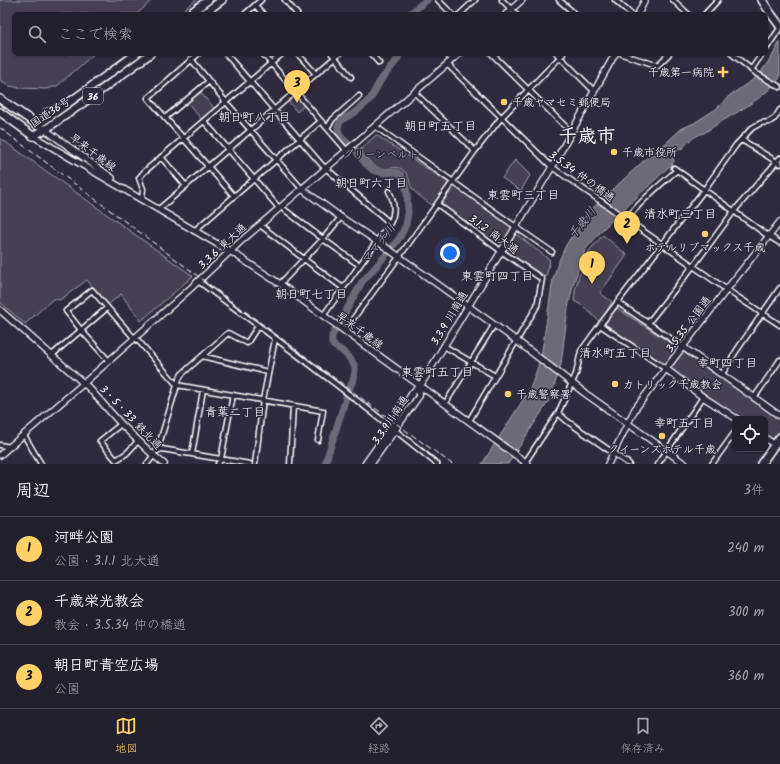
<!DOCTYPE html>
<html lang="ja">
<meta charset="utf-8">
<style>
:root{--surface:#23202e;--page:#2b2836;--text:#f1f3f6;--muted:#a3a3aa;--line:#403e4a;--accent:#ffd166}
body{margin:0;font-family:Kalam,"Klee One",sans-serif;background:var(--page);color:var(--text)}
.controls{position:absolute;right:12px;bottom:12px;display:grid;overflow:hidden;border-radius:6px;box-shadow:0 1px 3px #0004}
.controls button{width:36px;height:36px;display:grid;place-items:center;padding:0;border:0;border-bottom:1px solid var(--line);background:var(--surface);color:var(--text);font:20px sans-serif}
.you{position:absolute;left:450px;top:253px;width:14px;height:14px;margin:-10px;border:3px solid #fff;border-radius:50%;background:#1a73e8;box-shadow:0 0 0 6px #1a73e833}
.badge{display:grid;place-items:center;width:26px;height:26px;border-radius:50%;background:var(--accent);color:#111;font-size:13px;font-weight:700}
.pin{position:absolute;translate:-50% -33px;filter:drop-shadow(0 1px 2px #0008)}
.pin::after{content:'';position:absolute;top:21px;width:14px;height:12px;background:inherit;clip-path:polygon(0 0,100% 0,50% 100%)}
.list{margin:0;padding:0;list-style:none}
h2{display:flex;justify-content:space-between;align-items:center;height:52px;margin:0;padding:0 16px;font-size:17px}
h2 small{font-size:13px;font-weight:400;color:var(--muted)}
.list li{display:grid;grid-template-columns:26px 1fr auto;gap:12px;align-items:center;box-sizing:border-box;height:64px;padding:0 16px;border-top:1px solid var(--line)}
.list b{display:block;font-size:15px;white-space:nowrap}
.list p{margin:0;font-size:13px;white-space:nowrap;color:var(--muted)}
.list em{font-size:13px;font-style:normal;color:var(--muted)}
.icon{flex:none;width:22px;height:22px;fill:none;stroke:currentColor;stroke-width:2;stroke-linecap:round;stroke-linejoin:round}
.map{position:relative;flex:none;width:780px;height:464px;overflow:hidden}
.search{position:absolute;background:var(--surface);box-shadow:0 1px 3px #0004;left:12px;right:12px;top:12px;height:44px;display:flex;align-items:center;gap:10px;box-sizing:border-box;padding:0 14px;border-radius:6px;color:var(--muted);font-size:15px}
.sheet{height:244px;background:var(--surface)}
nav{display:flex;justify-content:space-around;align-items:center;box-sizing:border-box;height:56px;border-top:1px solid var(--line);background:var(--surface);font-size:11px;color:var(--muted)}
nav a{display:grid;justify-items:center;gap:2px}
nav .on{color:var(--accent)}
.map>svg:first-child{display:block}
.green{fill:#464152;stroke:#a2a0a8}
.water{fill:#6d6a77;stroke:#a7a6ad}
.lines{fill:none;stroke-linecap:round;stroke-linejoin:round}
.stream{stroke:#a7a6ad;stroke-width:1}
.river{stroke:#6d6a77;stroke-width:7}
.street-casing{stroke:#fff;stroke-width:7}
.secondary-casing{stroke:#fff;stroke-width:8}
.highway-casing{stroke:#fff;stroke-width:10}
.street{stroke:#2f2a3d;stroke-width:4}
.secondary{stroke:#2f2a3d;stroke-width:5.5}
.highway{stroke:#2f2a3d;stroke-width:7}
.rail{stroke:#fff;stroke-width:1;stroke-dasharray:6 3;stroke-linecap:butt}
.poi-dot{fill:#ffd166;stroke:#2f2a3d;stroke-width:1.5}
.labels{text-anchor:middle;stroke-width:3;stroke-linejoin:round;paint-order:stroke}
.shield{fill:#2f2a3d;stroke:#c1bfc5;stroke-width:1}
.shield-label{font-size:10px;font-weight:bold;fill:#fff}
.poi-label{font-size:11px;fill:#fff;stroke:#2f2a3d;text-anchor:start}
.street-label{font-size:11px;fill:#fff;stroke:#2f2a3d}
.park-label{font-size:11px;fill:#b5b3ba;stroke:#2f2a3d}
.neighbourhood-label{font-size:12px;fill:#fff;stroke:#2f2a3d}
.water-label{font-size:12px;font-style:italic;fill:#b6b4bb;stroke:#2f2a3d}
.town-label{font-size:19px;font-weight:bold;fill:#fff;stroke:#2f2a3d}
</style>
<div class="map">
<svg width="780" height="464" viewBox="0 0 780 464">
<rect width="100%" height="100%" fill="#2f2a3d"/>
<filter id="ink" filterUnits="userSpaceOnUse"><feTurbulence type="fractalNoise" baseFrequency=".025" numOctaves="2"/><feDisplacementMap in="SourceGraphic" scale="8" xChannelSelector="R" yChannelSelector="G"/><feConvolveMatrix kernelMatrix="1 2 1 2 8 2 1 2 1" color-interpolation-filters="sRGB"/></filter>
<g filter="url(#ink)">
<!-- green -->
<path class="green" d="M0,0h152l-15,14h-123v40h80l-37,32 -11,3 -26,-1 -10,-2 -10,-6z
M199,91l16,18 -13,11 -15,-18z
M296,94l9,11 -8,7 -9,-11z
M376,135l73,48 -16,23c-5,-4 -16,-11 -20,-16 -4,-5 -3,-14 -9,-19 -7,-6 -10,-3 -17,-2 -13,1 -20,-10 -27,-19z
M0,138l193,138 -52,45 -20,-27 -13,11 -21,-25 -27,20 -7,-1 -28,25 -25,-22z
M515,160l15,15 -9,16 -19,-13z
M455,186l58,41 -13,20 -59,-42z
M516,234l34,26 -4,17 -41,-26z
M603,235l24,20 -27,38 12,9 -12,20 -17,-16 -9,-5 1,-10 4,-15 8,-17 2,-8z
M615,307l63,41 -13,18 -61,-43z
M683,352l97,67v27l-15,-10v-17h-24l-71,-50z"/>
<!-- water -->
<path class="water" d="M780,41v37c-20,25 -51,37 -76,55 -8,2 -16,8 -21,15l-4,1 -6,5 1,8 -71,67 -18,21 -12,35 -5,23 -7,56 -11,35 -42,65h-26l46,-72 5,-11 8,-24 12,-78 5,-16 8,-18 11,-17 9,-13 10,-10 56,-52 14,-10 15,-14 13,-6 22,-14 13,-13 25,-17 7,-7 12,-17z"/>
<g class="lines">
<!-- stream -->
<path class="stream" d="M178,14l18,-14
M96,78l31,-24
M43,109l20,-6"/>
<!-- river -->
<path class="river" d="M409,14l18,-14
M325,464l20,-63c2,-11 11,-21 10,-33 -1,-6 -9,-14 -14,-18 -2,-1 -6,-3 -8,-5 -2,-2 -1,-6 -1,-9l30,-54 11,-12 18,-21 9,-12 6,-12 2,-12 -1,-20 -3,-13 -3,-5 -4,-3 -13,1 -11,-3 -8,-7 -9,-12 -15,-14 -3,-7v-3l2,-5 5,-4 9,-5 11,-9 6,-6 9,-17 17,-21 3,-6"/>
<!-- street casing -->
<g class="street-casing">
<path id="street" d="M285,0l12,14
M438,0l14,14
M502,0l14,14
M559,0l16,14
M615,0l16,14
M673,0l15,14
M255,5l8,9
M245,14l16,-14
M460,14l15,-14
M705,14l13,-14
M766,49l14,-21
M198,54l-50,44 86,98
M226,54l96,111 68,58
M263,54l84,97
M298,54l18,20
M332,54l19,23
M371,54l8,9
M447,54l5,6
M492,54l79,78
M557,54l37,37
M622,54l34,11h2l11,-11
M732,54l25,20 23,13
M191,59l35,43 76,87
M447,64l105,103 181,127 47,31
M751,70l11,-16
M415,93l60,58
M165,118l44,-37
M204,121l75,87
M375,126l141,101 36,25
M327,128l6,-9 26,-23
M742,140l38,24
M161,157l25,29
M674,168l90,65 16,10
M142,200l1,-11 -4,-11 5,-6 138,-118
M437,204l64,47 41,28 -5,27 -68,115
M281,207l42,32 36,26
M159,209l180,-155
M627,219c13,-18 33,-34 50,-49
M260,225l44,34 39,29
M194,231l127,-110
M198,281c81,60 162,120 239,183
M280,284l43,-45 18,-22
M617,302l66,45
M323,316l67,-93c6,-11 4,-22 -1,-32
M648,323l46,-58 40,-54 46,-53
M600,325l66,44
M344,331l55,-74 76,-106 26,-33 62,-64
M135,337l42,48 146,26 -5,29
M444,346l51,30
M52,355l55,-47
M202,356l66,16
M109,361l-28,-31 -15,-19 26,-21 42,48
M722,374l15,-24 43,-62
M754,398l26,-38
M445,404l49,-79
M558,413l9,8 62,43
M121,424l-21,17 16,19 11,-7 11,-12
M24,435l17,29
M0,445l10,2
M156,451l6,-2 88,15
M157,451l22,-72 3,-5 46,-41 19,10 11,-17
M192,454l11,-64
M147,464l7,-9
M218,464l3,-5 12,-64
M255,464l8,-64 12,-61
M290,464l3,-58
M524,464l34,-51 18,-39 5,-23 19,-26 104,-135 32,-45 16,-17 9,-5 8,-1 6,-4 5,-8
M658,464l45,-67
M712,464l23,-32"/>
</g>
<!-- secondary casing -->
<g class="secondary-casing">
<path id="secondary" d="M506,14l16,-14
M638,14l7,-14
M43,128l69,50
M33,136l186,109 11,6 50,33 248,180
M302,189l37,27 45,30 133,95 69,53 99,70
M0,310l89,78 32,36 30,29 13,11
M683,347l97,69
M666,369l37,28 34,22
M765,438l10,7
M0,455l84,-72 107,-95 49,-46 219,-188
M365,464l26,-37 22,-35 7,-6 132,-219 63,-113
M371,464l48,-68 1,-10
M608,464l27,-55 92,-120 53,-67"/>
</g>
<!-- highway casing -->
<g class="highway-casing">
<path id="highway" d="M762,0l7,11 11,15
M189,14l19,-14
M203,14l19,-14
M0,99l38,26
M0,112l33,24
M38,125l98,-71
M33,136l13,-7 40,-28 64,-47
M761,464l19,-27"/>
</g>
<!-- street -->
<use href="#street" class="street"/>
<!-- secondary -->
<use href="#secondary" class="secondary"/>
<!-- highway -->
<use href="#highway" class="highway"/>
<!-- rail -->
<path class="rail" d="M0,128l368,275 84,61
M412,441l28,23"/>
</g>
</g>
<!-- markers -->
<g class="poi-dot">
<path d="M721 66h4v4h4v4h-4v4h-4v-4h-4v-4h4z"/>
<circle cx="504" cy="102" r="4"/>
<circle cx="614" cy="152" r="4"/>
<circle cx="705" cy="234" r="4"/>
<circle cx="615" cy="384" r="4"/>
<circle cx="508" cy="394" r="4"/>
<circle cx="662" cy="436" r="4"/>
</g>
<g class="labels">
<!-- shield labels -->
<rect class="shield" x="83" y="88" width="20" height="16" rx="3"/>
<g class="shield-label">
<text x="93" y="100">36</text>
</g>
<!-- poi labels -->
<g class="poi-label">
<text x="714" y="76" text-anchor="end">千歳第一病院</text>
<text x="512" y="106">千歳ヤマセミ郵便局</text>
<text x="622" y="156">千歳市役所</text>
<text x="705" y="251" text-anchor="middle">ホテルリブマックス千歳</text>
<text x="623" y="388">カトリック千歳教会</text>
<text x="516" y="398">千歳警察署</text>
<text x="662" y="453" text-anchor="middle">クイーンズホテル千歳</text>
</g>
<!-- street labels -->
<g class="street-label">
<text transform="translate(50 112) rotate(-33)" y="4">国道36号</text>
<text transform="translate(93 152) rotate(37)" y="4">早来千歳線</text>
<text transform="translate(582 176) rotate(36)" y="4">3.5.34 仲の橋通</text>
<text transform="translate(494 234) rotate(36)" y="4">3.1.2 南大通</text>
<text transform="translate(222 246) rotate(-43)" y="4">3.3.6 東大通</text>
<text transform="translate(449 318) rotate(-59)" y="4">3.3.9 川南通</text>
<text transform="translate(688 324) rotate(-53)" y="4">3.5.35 公園通</text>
<text transform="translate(360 330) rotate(36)" y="4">早来千歳線</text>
<text transform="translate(131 417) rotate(46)" y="4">3・5・33 鉄北通</text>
<text transform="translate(390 420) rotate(-56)" y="4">3.3.9川南通</text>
</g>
<!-- park labels -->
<g class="park-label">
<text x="381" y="158">グリーンベルト</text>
</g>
<!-- neighbourhood labels -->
<g class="neighbourhood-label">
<text x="254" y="121">朝日町八丁目</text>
<text x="440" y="130">朝日町五丁目</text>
<text x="371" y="187">朝日町六丁目</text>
<text x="523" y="199">東雲町三丁目</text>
<text x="680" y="218">清水町三丁目</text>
<text x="497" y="280">東雲町四丁目</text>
<text x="311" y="298">朝日町七丁目</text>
<text x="615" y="357">清水町五丁目</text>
<text x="727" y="367">幸町四丁目</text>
<text x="437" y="376">東雲町五丁目</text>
<text x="235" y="416">青葉二丁目</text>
<text x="684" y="427">幸町五丁目</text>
</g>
<!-- water labels -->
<g class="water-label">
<text transform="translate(582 223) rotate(-51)" y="4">千歳川</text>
<text transform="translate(378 244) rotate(-52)" y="4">ママチ川</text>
</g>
<!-- town labels -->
<g class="town-label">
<text x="587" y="142">千歳市</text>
</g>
</g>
</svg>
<div class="controls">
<button><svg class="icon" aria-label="locate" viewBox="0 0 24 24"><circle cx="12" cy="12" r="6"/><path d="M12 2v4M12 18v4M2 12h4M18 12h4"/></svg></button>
</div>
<div class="you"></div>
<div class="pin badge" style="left:592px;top:284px">1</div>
<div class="pin badge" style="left:627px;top:244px">2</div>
<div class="pin badge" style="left:297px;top:103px">3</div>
<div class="search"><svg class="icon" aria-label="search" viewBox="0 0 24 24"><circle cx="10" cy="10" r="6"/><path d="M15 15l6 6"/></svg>ここで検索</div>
</div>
<section class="sheet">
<h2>周辺<small>3件</small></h2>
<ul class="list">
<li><span class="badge">1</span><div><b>河畔公園</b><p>公園 · 3.1.1 北大通</p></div><em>240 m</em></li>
<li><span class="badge">2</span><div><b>千歳栄光教会</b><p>教会 · 3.5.34 仲の橋通</p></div><em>300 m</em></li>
<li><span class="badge">3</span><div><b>朝日町青空広場</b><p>公園</p></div><em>360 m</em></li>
</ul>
</section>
<nav>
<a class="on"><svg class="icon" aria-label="map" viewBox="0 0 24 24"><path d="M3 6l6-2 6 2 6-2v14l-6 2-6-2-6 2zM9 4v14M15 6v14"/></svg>地図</a>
<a><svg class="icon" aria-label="directions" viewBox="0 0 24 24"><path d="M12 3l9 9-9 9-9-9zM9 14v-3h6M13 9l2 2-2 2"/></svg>経路</a>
<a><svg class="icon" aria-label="saved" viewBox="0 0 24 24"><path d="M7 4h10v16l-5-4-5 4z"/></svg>保存済み</a>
</nav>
